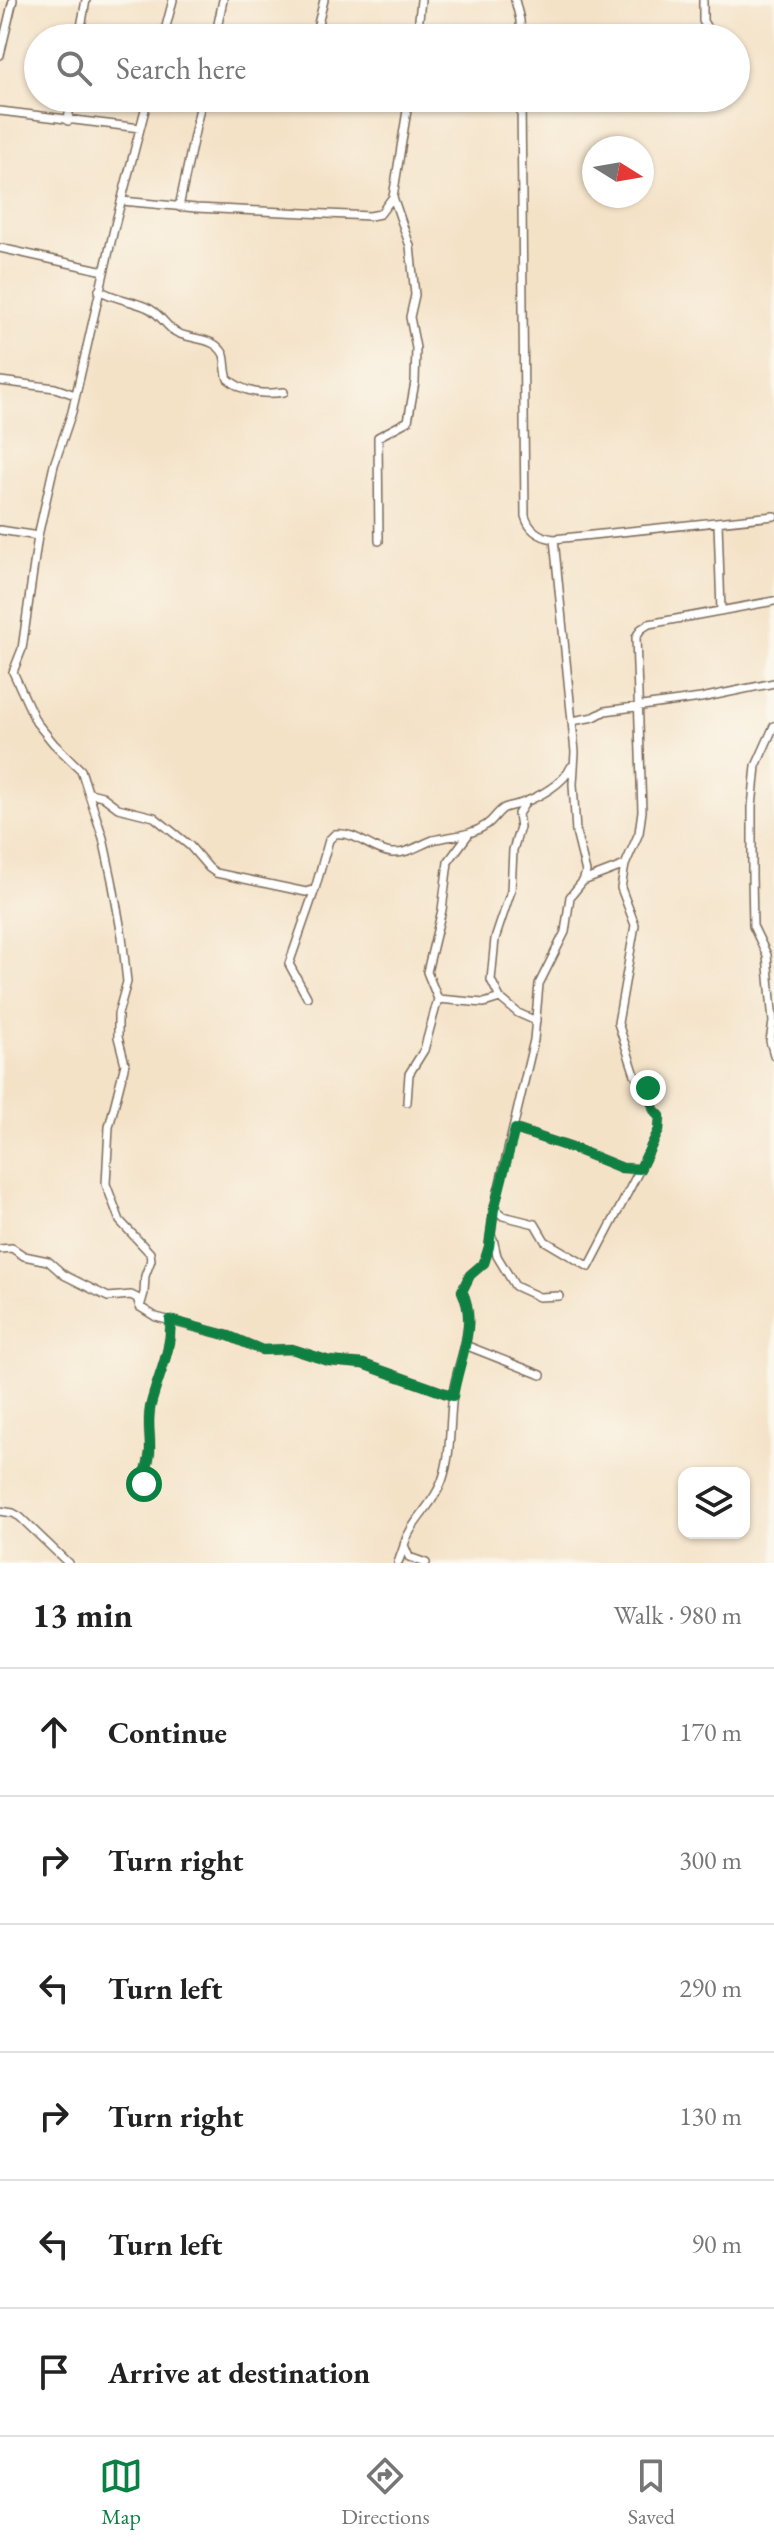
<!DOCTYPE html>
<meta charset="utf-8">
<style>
:root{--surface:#fff;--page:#f6f6f6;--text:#222;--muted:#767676;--line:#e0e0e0;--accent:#0b8043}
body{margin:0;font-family:"EB Garamond",serif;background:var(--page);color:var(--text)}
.controls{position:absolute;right:24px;bottom:24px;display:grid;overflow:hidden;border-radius:16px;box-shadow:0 2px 6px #0004}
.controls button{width:72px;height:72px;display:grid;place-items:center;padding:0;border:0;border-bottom:2px solid var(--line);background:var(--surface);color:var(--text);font:40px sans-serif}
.compass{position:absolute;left:582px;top:136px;width:72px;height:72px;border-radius:50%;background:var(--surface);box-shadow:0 2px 6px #0004;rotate:101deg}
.stop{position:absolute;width:24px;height:24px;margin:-18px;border:6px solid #0b8043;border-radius:50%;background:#fff}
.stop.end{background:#0b8043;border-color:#fff;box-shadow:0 2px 8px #0008}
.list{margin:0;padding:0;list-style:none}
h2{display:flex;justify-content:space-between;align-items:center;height:104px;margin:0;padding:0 32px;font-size:34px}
h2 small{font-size:26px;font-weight:400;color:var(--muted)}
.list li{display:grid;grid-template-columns:52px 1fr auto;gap:24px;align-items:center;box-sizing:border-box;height:128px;padding:0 32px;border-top:2px solid var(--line)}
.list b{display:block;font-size:30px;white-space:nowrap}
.list em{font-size:26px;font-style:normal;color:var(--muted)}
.icon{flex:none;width:44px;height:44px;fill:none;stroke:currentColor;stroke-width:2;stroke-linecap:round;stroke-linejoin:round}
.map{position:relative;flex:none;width:774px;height:1563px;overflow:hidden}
.search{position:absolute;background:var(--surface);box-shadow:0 2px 6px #0004;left:24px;right:24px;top:24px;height:88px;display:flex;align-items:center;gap:20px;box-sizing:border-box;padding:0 28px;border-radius:44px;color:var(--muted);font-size:30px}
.sheet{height:872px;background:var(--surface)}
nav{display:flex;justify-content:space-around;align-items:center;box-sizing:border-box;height:112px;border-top:2px solid var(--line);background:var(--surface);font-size:22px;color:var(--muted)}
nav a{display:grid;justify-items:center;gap:4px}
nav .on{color:var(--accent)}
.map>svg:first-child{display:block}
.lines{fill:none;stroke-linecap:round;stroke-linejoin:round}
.street-casing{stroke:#7c6a59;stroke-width:10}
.street{stroke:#fff;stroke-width:7}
.route{stroke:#0b8043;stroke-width:10}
</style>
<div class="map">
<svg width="774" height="1563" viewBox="0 0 774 1563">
<rect width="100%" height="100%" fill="#fbf7ec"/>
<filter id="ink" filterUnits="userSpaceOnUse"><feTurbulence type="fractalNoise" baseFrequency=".0125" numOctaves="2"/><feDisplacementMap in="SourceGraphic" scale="16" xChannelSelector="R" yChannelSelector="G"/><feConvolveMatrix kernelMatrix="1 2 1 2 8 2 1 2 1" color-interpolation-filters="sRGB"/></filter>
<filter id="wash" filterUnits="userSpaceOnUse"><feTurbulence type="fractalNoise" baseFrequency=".006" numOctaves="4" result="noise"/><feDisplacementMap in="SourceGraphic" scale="32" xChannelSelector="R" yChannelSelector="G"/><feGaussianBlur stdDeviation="1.8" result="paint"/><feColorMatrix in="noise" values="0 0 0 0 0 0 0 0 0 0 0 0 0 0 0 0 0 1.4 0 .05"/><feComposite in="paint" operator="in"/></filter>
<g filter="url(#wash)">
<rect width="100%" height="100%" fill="#f4e2c7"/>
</g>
<g filter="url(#ink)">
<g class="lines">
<!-- street casing -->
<g class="street-casing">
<path id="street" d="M515,0l5,20 1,18
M703,0v21l7,12
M318,24l6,-24
M79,38l7,-38
M163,38l10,-38
M215,38l8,-38
M417,38l4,-38
M0,55l13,-55
M521,98l4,418c4,14 14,21 29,23l21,213 -2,32 3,48 10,40 -3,9 -13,16 -5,35 -26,52 -5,56 -40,169 -5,38 -5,16 -14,12 -8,16c9,19 7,34 3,54l76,30
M0,111l140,17
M68,121l3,-23
M122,201l74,7 174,8 10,-2 13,-17 16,-99
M179,207l23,-109
M0,248l104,23
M99,290c15,9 31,10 47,17 13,5 18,17 28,24 14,10 41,4 50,24 2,7 1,16 4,24 17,14 34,16 56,13
M0,381l55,7 20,7
M718,523l3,88
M0,530l38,6
M554,539l220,-23
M379,541l-1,-104 30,-16 7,-39 1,-34 -6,-31 5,-22 -5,-49 -17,-49
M572,721l22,-4 11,-6 96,-13 73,-15
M774,726l-18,40 -4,41v68l1,51 14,29 6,67 -3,19 4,14
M90,793l12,3 16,12 36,9 36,29 19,22 7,5 90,19 9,-3 14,-49 6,-6c22,-3 36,17 57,19 16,1 27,-8 41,-13 19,-5 36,-3 53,-15 7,-4 11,-13 18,-17 6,-2 13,-3 18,-5 17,-6 42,-20 49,-36
M525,803l-7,11 2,13 -7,23 -2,41 -16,48 -4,41 9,18 18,15 18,8
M583,881l42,-16 14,-32 3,-22 -6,-174 5,-8 8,-5 125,-23
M307,997l-18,-33 26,-75
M438,999l46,4 16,-5
M407,1102l2,-28 15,-24 14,-51 -11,-27 15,-62 6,-48 20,-27
M515,1129l63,21 44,18 18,1 19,-39 1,-14 -6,-6 -6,-22 -13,-13 -17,-52 17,-98 -14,-37 4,-23
M494,1209l9,7 32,8 10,17 44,26 51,-98
M493,1239l4,17 18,30 24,11 20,-1
M0,1249l12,-1 12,8 24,5 16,14 44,22 23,-2 6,3 3,9 16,10 73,19 33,14 30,-1 37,12 34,3 90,32
M140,1307l4,-14 1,-17 6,-16 -1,-7 -30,-32 -14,-37 3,-57 16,-63 -7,-27v-23l9,-32 -5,-46 -10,-56 -9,-42 -22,-68 -27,-26 -18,-22 -23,-50 9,-23 16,-113 16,-71 18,-53 42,-183 34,-131
M144,1484c0,-12 7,-24 6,-37 0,-15 -3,-28 1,-43 7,-28 22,-56 19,-84
M0,1511l13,2 7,4 48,46
M398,1563l6,-17
M426,1563l-17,-6 -5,-12c7,-24 29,-39 38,-64 10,-28 7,-58 11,-87 2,-16 8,-33 12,-49"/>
</g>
<!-- street -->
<use href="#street" class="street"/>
</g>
</g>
<g class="lines" filter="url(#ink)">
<!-- route -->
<path class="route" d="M144,1484c0,-12 7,-24 6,-37 0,-15 -3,-28 1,-43 7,-28 22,-56 19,-84l59,16 33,14 30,-1 37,12 34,3 90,32c6,-36 25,-71 9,-105l8,-16 14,-12 5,-16 5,-38 21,-80 63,21 44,18 18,1 19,-39 1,-14 -6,-6 -6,-22"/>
</g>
</svg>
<div class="controls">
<button><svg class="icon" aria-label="layers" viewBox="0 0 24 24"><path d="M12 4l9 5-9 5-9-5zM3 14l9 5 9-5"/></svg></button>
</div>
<svg class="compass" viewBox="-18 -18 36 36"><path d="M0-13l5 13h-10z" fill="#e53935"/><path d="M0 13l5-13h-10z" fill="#767676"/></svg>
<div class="stop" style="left:144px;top:1484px"></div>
<div class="stop end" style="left:648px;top:1088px"></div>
<div class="search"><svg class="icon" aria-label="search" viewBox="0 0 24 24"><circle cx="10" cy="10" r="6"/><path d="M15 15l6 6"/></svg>Search here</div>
</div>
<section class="sheet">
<h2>13 min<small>Walk · 980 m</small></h2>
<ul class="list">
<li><svg class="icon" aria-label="ahead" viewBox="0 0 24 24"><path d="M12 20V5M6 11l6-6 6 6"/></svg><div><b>Continue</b></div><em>170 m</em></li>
<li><svg class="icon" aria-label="right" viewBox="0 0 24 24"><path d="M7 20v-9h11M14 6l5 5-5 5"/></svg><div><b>Turn right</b></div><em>300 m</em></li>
<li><svg class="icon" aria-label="left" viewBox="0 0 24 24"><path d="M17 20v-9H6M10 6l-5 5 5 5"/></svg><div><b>Turn left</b></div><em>290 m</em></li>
<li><svg class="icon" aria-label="right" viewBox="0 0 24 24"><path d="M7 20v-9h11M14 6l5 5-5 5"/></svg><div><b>Turn right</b></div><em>130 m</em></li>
<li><svg class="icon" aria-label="left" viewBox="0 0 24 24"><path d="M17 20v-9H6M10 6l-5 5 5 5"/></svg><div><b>Turn left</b></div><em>90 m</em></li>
<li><svg class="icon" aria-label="arrive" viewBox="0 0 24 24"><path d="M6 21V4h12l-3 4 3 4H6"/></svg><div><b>Arrive at destination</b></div></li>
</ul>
</section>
<nav>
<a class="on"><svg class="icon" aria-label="map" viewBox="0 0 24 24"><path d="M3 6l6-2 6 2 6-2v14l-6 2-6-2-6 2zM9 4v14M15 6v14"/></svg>Map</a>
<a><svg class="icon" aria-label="directions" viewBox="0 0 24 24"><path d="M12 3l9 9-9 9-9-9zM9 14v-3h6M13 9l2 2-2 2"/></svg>Directions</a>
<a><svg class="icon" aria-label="saved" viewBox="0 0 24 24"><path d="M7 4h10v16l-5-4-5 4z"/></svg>Saved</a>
</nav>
